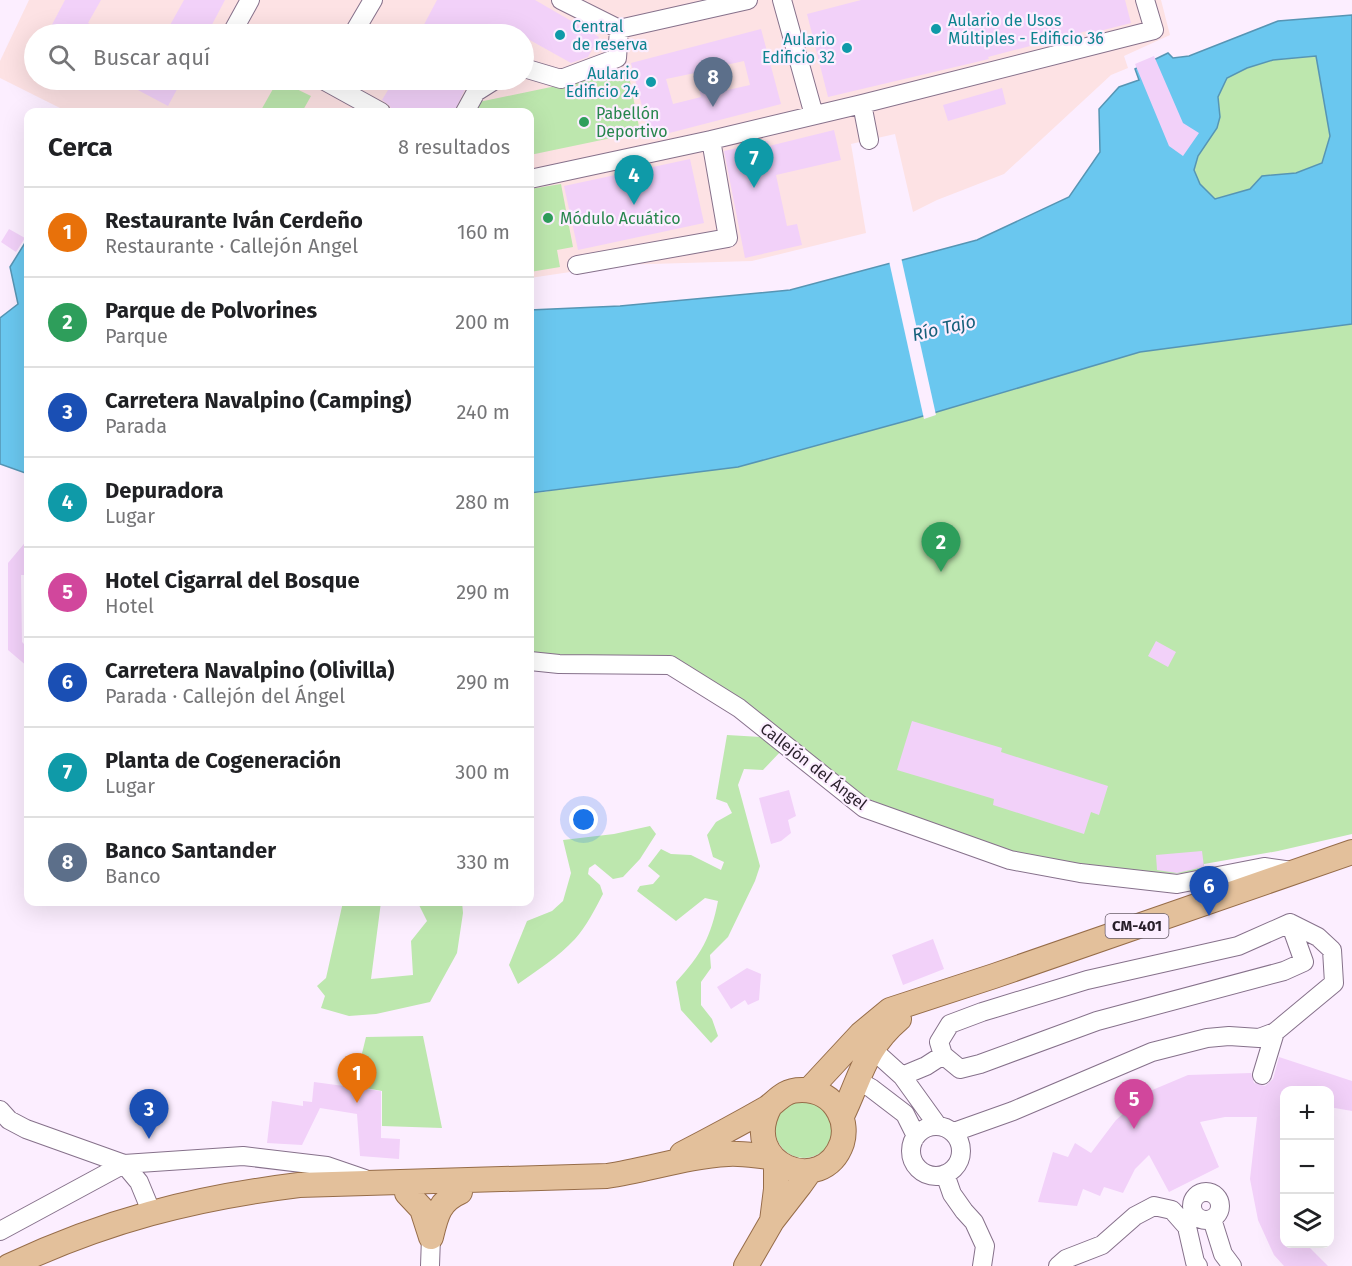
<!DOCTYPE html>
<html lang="es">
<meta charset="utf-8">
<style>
:root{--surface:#fff;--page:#f2f2f2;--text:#202124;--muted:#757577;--line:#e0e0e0;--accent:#0f766e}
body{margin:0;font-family:"Fira Sans",sans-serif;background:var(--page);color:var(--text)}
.controls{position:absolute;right:18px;bottom:18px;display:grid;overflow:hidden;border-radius:12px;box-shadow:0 6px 24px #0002}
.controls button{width:54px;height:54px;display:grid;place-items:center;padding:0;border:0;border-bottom:2px solid var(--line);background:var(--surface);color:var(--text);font:30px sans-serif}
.you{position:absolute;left:584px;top:820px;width:21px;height:21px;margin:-15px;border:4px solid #fff;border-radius:50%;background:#1a73e8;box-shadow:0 0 0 9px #1a73e833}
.badge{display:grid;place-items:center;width:39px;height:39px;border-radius:50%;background:var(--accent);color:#fff;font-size:20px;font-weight:700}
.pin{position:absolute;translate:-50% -50px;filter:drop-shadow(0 2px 3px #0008)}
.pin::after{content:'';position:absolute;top:32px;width:21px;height:18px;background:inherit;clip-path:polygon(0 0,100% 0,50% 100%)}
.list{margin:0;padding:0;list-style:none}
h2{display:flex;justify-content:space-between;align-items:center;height:78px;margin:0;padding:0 24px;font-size:26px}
h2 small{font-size:20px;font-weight:400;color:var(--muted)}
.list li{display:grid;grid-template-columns:39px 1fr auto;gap:18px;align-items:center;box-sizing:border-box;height:90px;padding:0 24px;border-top:2px solid var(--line)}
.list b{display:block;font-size:22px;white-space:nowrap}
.list p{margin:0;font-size:20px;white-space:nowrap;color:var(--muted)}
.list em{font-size:20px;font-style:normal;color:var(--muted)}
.icon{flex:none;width:33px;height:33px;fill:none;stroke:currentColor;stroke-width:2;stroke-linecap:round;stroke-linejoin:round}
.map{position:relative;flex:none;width:1352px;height:1266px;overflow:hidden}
.search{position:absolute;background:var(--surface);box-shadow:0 6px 24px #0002;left:24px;top:24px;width:510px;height:66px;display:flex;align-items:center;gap:15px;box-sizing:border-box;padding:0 21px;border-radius:33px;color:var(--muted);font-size:22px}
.panel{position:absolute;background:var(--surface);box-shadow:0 6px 24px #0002;left:24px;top:108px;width:510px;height:798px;border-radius:12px}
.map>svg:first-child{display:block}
.education{fill:#fde2e4;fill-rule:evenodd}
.green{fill:#bde7ae}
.water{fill:#6ac7ef;stroke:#5695b4;stroke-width:1.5;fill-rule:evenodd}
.pier{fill:#fceeff}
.building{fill:#f2d1f9;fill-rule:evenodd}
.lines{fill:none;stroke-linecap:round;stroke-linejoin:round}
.minor-casing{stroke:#86718b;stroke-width:20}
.major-casing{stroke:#966c49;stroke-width:26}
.minor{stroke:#fff;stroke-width:18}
.major{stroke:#e3c09b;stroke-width:24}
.culture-dot{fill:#0f9aa8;stroke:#fceeff;stroke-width:2}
.leisure-dot{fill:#2e9e5b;stroke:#fceeff;stroke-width:2}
.labels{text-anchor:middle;stroke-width:4.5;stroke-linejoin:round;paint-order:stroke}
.shield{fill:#fceeff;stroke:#685d6a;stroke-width:1.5}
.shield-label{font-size:15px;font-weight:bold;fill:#281f2a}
.culture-label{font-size:16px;fill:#0d838f;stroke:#fceeff;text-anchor:start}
.leisure-label{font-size:16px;fill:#27864d;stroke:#fceeff;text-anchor:start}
.street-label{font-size:16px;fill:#281f2a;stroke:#fceeff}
.water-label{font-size:18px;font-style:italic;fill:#16607b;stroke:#fceeff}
</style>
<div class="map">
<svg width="1352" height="1266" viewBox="0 0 1352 1266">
<rect width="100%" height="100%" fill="#fceeff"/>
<!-- education -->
<path class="education" d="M29,0h1132l9,35 -46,21 4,12 -17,7 -107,99 -67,26 -24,12 -18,-78 -44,10 15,89 -114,28 -135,4 -87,13v-166h-462l-68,-34v-17zM34,34h490v46h-490z"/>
<!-- green -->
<path class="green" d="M1316,56l14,80 -8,27 -26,10 -34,3 -12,13 -35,10 -15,-15 -6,-14 4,-14 22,-39 -2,-20 9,-19 20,-10 26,-8z
M628,71l12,61 -110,23v-43h-54l-2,-9z
M278,80l33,16 -9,16h-42z
M561,184l12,63 -16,3 3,17 -30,5v-83z
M1352,324v510l-74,17 -74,13v5l-14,4 -25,1 -158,-19 -151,-61 -186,-135 -105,-4 -35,-3v-159l14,-1 369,-73 227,-67z
M727,735l34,2 21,13 -19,20 -19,-1 -6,16 22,81 -5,15 -27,56 -18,18 1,13 -10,14v23l11,14 6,17 -7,7 -30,-33 -5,-28c25,-27 35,-45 42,-81l-13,-3 -29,23 -39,-30 3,-5 13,-2 7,-8 -12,-10 13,-17 10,5 20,1 30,15 3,-8 -11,-5 -6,-22 9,-13 16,-9 -5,-10 -11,-4z
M650,826l6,8 -16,25 -17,18 -10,2 -18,-15 -6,4 -1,6 12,11 3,9c-8,15 -17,33 -28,45 -17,18 -37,31 -57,45l-9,-19 18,-44 25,-10 11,-10 8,-28 -8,-33 51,-6z
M343,902h38l-10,77 42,-4 -2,-34 16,-20 -8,-16 4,-3h39l1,11 -6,40 -27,49 -54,12 -27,2 -28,-8 4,-12 -8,-10 9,-8z
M423,1036l19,92 -60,-2v-35l-28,-5 12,-49z
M775 1129a29 29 0 1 1 58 0a29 29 0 1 1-58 0Z"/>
<!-- water -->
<path class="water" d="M1352,15v309l-212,28 -227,67 -175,48 -208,26v-183l90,-4 170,-16 187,-50 92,-43 31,-45 -1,-43 20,-22 20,-7 -4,-11 33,-16 5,5 16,-2 89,-35zM1316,56l14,80 -8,27 -26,10 -34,3 -12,13 -35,10 -15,-15 -6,-14 4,-14 19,-28 3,-11 -2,-20 9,-19 20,-10 26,-8z
M28,238v236l-28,-10v-146l18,-14 -8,-37z"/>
<!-- pier -->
<path class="pier" d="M901,257l35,158 -12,4 -35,-158z"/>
<!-- building -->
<path class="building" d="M65,0h36l-13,23 21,11h-62z
M184,0h41l-18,34h-42z
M437,0h98l64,37 -11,20 -17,6 -61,-34 -3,5h-88z
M861,0h264l6,23 -43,11 -1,-3 -99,26 1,2 -161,38 -21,-83z
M761,29l20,75 -131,34 -19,-75zM744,61l6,24 -31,7 -7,-24zM695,73l6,24 -28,7 -7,-25z
M1154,56l29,67 16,10 -16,23 -14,-10 -34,-82z
M119,80h63l-14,26z
M394,80h81l-9,7 -12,25h-62l-2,-6 -8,-6z
M1002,88l4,16 -58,17 -5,-16z
M834,130l7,30 -65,15 11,51 10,-2 5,21 -57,13 -21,-107 44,-10 1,5z
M690,159l14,64 -126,27 -14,-64z
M9,229l16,9 -9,14 -15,-10z
M28,539v36h-7l1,67 6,6v19l-20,-17v-87z
M1156,641l20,11 -8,15 -20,-11z
M912,721l90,27 -1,4 107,34 -9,29 -8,-3 -7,22 -91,-29 1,-6 -97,-29z
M789,790l7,26 -8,4 3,13 -10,8 -10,3 -12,-46z
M1202,851l2,16 -27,6 -20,-3 -1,-15z
M933,939l11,30 -41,16 -11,-30z
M747,968l14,6 -2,26 -11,5 -3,-5 -14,9 -14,-22z
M1279,1057l73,24v30l-23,-4v-17h-45v46l-3,15 3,43v50h22l22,22h-44l-10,-11 -16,-35 -8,-41 7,-62h-32l-25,5 19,45 -50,25 -20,-37 -14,14 -12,24 -19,-6 -4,9 -17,-7 -6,17 -39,-4 15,-50 15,5 7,-14 16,10 25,-33 34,-29 38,-16 63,-2 3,10 11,3 8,-7z
M314,1082l67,9v47l19,1 -1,20 -39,-3 -3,-42 -37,-6 -18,37 -35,-2 5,-42 31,5v-5l9,1z"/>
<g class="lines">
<!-- minor casing -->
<g class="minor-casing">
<path id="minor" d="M561,0l58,29
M782,0l32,115
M243,34l-9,-5 16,-29
M353,34l20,-34
M524,68l37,11 56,-21 2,-29 129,-29
M323,80l58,32
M862,104l7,36
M465,112l11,-20 19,-12
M530,179l181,-39
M577,265l151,-27 -17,-98 151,-36 292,-74 -9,-30
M530,661l29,3 111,1 69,43 125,100 146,52 70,13 97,11 87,-17 28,4
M872,1049l30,27 36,50
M943,1055l17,14 20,-5 117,-43 187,-50 20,-9 -14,-39
M1262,1075l13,-43
M902,1076l24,-10 17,-11 -4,-13 11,-18 32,-12 105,-32 151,-34 52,-23 28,14 14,13 2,33 -59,49 -16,6 -30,-2 -22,2 -55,14 -139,59 -59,21
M858,1081l13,7 34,26 11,22
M0,1110l9,10 17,9 98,35 15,18 12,29
M911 1151a25 25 0 1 1 50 0a25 25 0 1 1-50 0Z
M945,1174l7,20 12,17 10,11 11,24 -3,20
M1192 1206a14 14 0 1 1 28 0a14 14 0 1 1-28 0Z
M1212,1219l11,35 9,12
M0,1231l124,-67 119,-8 84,10 38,13
M430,1266l1,-29
M1058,1266l8,-7 36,-14 33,-29 19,-10 18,4 15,17 8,35 3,4"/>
</g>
<!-- major casing -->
<g class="major-casing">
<path id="major" d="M809,1090l52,-56 29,-24 104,-34 358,-124
M842,1116c19,-39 22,-67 57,-97
M682,1154c29,-15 57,-30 85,-46 6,-4 11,-10 18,-14 5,-3 11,-4 17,-4 16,0 30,8 37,22 5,9 6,21 3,31 -19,55 -104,22 -72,-37
M407,1193l15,16 9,28
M772,1221l4,-32v-28
M431,1237c5,-21 8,-36 29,-45
M9,1266c96,-45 184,-68 290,-81l308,-9c41,-6 80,-20 121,-22 14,-1 29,2 43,3
M746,1266l26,-45 28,-36 10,-14"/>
</g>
<!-- minor -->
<use href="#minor" class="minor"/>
<!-- major -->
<use href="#major" class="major"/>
</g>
<!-- markers -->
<g class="culture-dot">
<circle cx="936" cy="29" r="6"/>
<circle cx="560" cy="35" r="6"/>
<circle cx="847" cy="48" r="6"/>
<circle cx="651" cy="82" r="6"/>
</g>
<g class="leisure-dot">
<circle cx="584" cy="122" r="6"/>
<circle cx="548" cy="218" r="6"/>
</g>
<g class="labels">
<!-- shield labels -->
<rect class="shield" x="1105.5" y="914" width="63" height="24" rx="4.5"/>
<g class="shield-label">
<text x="1137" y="931">CM-401</text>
</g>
<!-- culture labels -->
<g class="culture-label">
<text x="948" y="26">Aulario de Usos<tspan x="948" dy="18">Múltiples - Edificio 36</tspan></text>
<text x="572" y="32">Central<tspan x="572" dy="18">de reserva</tspan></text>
<text x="835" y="45" text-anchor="end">Aulario<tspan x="835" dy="18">Edificio 32</tspan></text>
<text x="639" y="79" text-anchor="end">Aulario<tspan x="639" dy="18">Edificio 24</tspan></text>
</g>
<!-- leisure labels -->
<g class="leisure-label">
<text x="596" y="119">Pabellón<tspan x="596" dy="18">Deportivo</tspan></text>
<text x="560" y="224">Módulo Acuático</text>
</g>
<!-- street labels -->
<g class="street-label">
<text transform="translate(814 766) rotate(38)" y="6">Callejón del Ángel</text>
</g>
<!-- water labels -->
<g class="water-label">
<text transform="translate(944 328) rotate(-13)" y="6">Río Tajo</text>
</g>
</g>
</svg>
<div class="controls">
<button>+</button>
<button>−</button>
<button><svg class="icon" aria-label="layers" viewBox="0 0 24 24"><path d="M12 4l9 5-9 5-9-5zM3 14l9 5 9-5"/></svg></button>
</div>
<div class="you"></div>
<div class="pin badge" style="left:357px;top:1103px;background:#e8710a">1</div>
<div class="pin badge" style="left:941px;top:572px;background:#2e9e5b">2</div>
<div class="pin badge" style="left:149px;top:1139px;background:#1a4fb4">3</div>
<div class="pin badge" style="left:634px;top:205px;background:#0f9aa8">4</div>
<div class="pin badge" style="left:1134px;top:1129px;background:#d1479c">5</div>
<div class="pin badge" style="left:1209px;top:916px;background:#1a4fb4">6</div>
<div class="pin badge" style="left:754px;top:188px;background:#0f9aa8">7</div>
<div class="pin badge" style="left:713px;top:107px;background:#5c6f8a">8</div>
<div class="search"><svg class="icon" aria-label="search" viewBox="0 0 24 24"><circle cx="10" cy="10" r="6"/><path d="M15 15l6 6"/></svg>Buscar aquí</div>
<section class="panel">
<h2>Cerca<small>8 resultados</small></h2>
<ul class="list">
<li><span class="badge" style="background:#e8710a">1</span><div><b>Restaurante Iván Cerdeño</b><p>Restaurante · Callejón Angel</p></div><em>160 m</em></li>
<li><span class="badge" style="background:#2e9e5b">2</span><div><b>Parque de Polvorines</b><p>Parque</p></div><em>200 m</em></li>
<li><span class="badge" style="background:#1a4fb4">3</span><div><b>Carretera Navalpino (Camping)</b><p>Parada</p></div><em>240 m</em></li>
<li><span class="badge" style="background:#0f9aa8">4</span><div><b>Depuradora</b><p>Lugar</p></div><em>280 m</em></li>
<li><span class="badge" style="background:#d1479c">5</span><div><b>Hotel Cigarral del Bosque</b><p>Hotel</p></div><em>290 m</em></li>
<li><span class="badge" style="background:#1a4fb4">6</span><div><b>Carretera Navalpino (Olivilla)</b><p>Parada · Callejón del Ángel</p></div><em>290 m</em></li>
<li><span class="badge" style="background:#0f9aa8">7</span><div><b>Planta de Cogeneración</b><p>Lugar</p></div><em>300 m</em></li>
<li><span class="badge" style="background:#5c6f8a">8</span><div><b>Banco Santander</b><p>Banco</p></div><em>330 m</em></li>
</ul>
</section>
</div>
